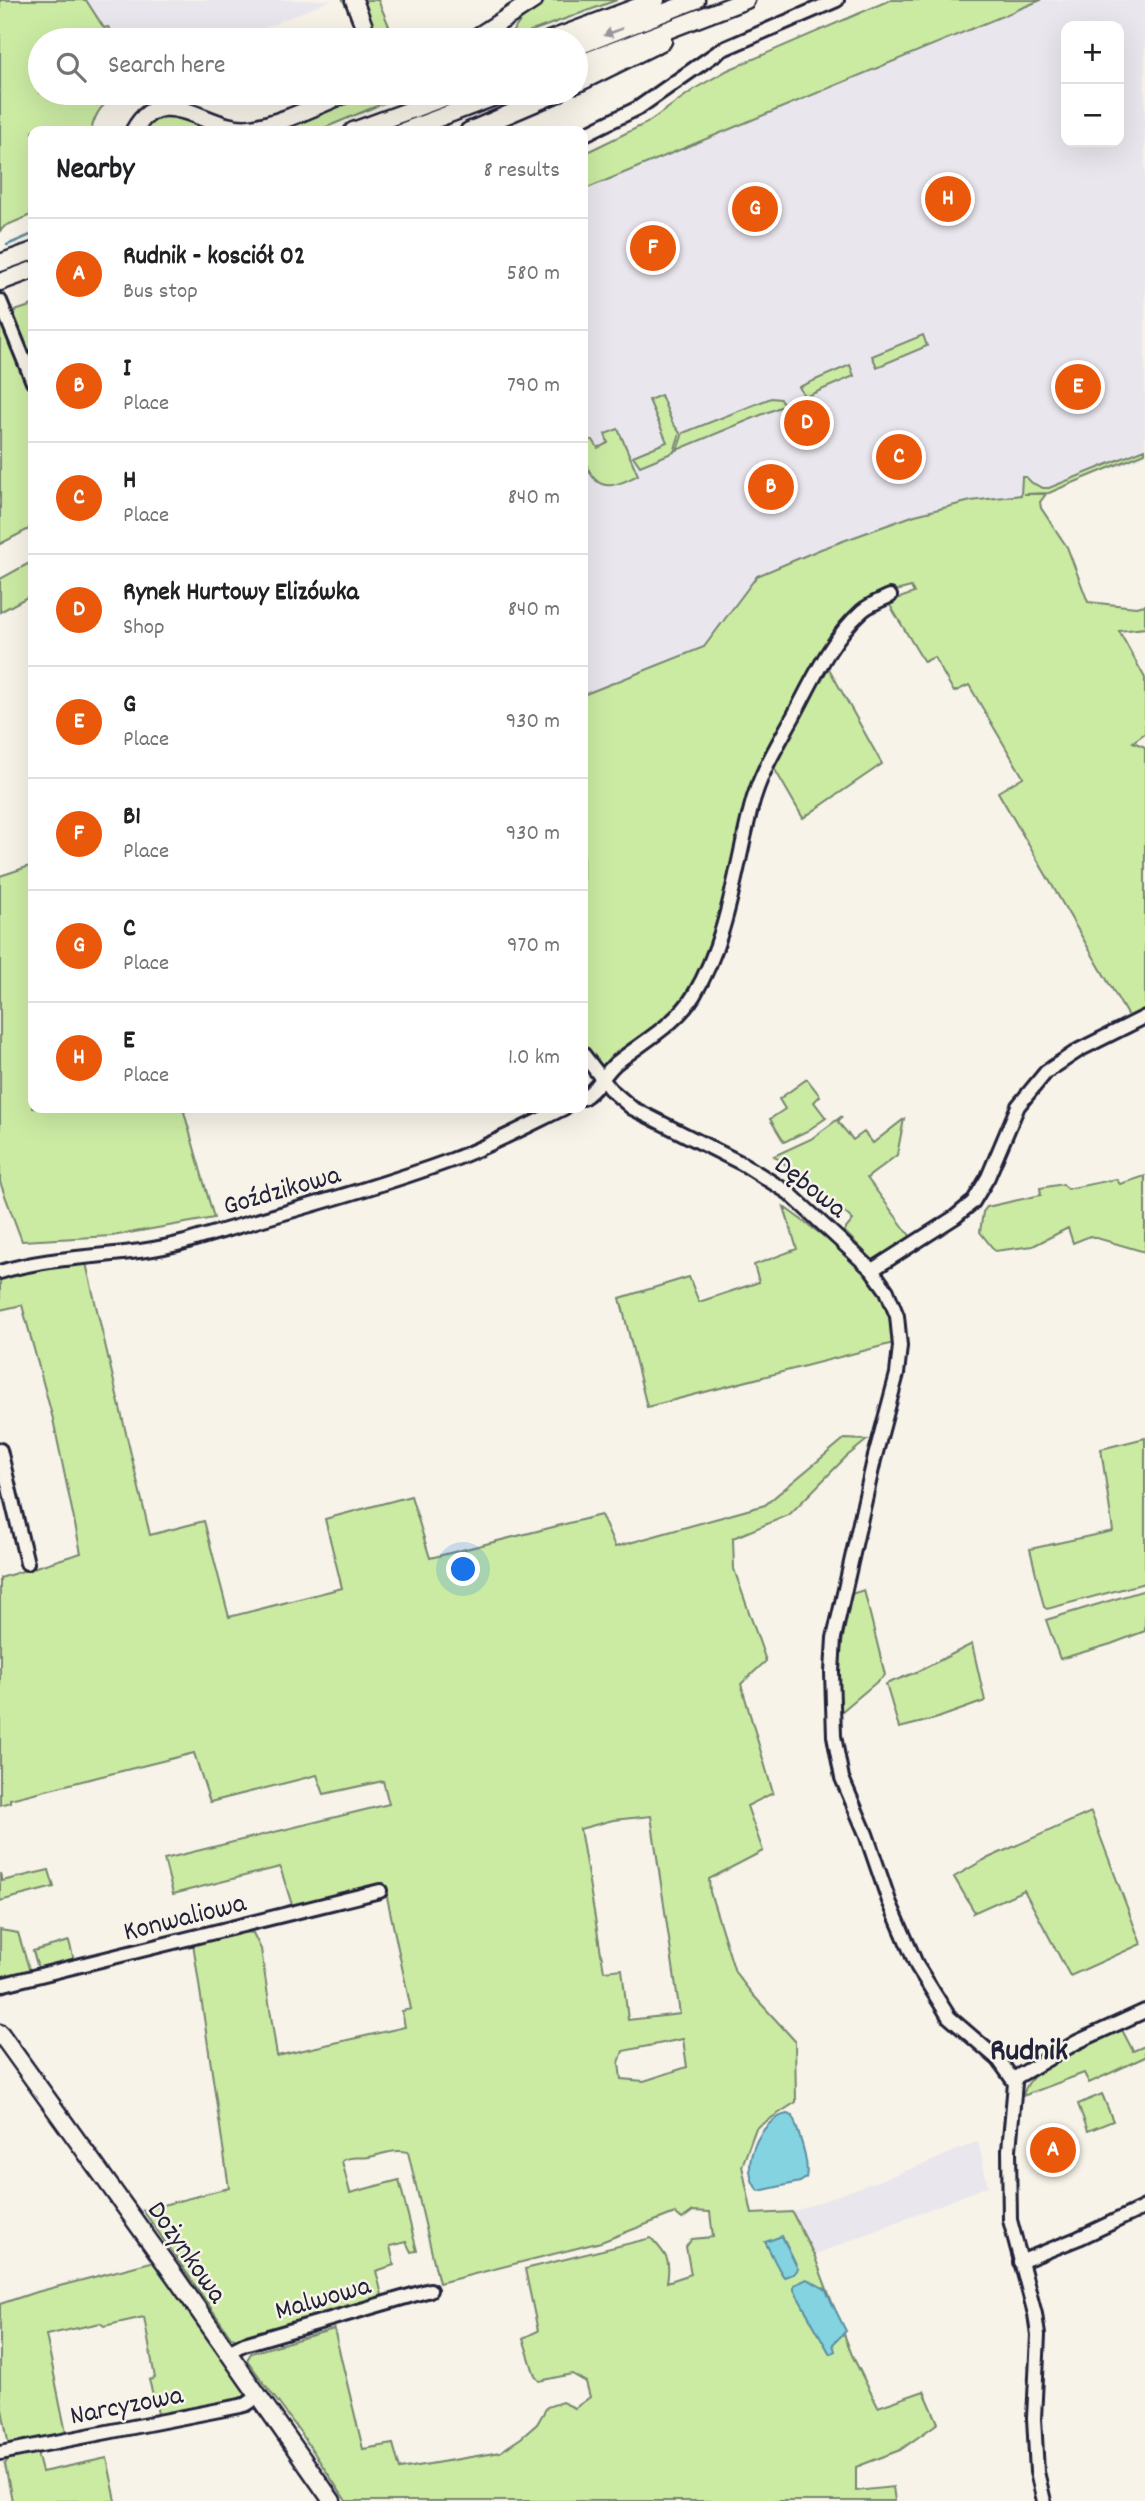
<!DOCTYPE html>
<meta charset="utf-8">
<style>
:root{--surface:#fff;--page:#f2f2f2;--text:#202124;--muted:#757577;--line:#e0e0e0;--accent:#ea580c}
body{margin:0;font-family:Dekko,sans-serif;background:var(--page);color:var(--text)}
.controls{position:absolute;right:21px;top:21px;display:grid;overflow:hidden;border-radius:14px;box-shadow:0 7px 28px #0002}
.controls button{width:63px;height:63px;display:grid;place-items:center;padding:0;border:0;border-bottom:2px solid var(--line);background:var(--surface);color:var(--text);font:35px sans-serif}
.you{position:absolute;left:464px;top:1570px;width:24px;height:24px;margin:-18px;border:5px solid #fff;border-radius:50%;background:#1a73e8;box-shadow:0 0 0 10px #1a73e833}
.badge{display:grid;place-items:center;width:46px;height:46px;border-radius:50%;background:var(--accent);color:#fff;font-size:23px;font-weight:700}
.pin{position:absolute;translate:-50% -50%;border:4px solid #fff;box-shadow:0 2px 7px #0006}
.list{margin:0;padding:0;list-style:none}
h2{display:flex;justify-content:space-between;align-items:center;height:91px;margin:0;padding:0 28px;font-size:30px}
h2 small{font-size:23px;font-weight:400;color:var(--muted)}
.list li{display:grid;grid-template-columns:46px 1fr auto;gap:21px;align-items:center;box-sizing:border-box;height:112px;padding:0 28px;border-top:2px solid var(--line)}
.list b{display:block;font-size:26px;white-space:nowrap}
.list p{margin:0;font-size:23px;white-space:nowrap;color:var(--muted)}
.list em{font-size:23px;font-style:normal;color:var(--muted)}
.icon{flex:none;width:38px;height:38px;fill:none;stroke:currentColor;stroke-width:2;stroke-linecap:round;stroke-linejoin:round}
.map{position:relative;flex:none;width:1145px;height:2501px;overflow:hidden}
.search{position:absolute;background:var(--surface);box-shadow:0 7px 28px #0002;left:28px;top:28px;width:560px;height:77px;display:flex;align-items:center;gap:18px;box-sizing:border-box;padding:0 24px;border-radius:38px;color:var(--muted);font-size:26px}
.panel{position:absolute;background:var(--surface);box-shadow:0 7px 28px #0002;left:28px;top:126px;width:560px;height:987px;border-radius:14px}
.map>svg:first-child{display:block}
.built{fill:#eae6ee;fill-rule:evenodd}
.green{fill:#cbeba3;stroke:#76866f;stroke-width:2;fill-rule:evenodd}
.water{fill:#84d3e1;stroke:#5d8c9f;stroke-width:2}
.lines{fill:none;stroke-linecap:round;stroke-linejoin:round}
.stream{stroke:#5d8c9f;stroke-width:2.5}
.street-casing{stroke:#22223b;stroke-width:18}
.secondary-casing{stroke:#22223b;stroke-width:21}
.street{stroke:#f7f3e8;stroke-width:12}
.secondary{stroke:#f7f3e8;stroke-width:16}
.oneway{fill:#97959a}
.labels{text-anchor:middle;stroke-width:5;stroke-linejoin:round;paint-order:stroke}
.street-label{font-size:28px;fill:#22223b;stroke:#f7f3e8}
.quarter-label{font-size:32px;font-weight:bold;fill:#22223b;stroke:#f7f3e8}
</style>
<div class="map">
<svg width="1145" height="2501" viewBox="0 0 1145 2501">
<rect width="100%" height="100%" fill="#f7f3e8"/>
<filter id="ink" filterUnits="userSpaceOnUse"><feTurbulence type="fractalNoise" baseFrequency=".0143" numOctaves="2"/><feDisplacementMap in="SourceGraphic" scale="14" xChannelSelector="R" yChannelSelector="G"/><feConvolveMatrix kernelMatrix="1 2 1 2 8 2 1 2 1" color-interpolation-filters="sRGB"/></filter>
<g filter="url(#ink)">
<!-- built -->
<path class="built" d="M86,0h245l-95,40h-118l-10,-13 -4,1z
M1042,0h103v456l-99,38 -26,1 -105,20 -94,34 -64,27 -53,71 -121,48v-505zM1066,26h53v116h-53z
M978,2141l10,45 -174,69 -22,-43 135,-49z"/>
<!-- green -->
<path class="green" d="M0,0h86l18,28 4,-1 10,13h-78v53h80c-18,12 -24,17 -29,38h-58v83l-28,12 -5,5z
M343,0h35l17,40h-34z
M546,0h71l-88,32 1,6 -5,2h-25l10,-5 11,-15z
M890,0h151l-458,190v-36l64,-31 49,-35 32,-18z
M370,93h38l-91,38h-44z
M163,115l22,2 34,14h-77l12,-12z
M33,305v222l-33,17v-228z
M923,335l4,11 -50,21 -5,-11z
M850,365l4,11 -49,21 -6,-10z
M661,395l11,27 8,11 -6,19 -34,14 -7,-10 34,-14 -18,-42z
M771,398l9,1 5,6 -108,45 6,-17z
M618,429l20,46c-8,4 -17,9 -26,10 -23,3 -30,-29 -27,-45h8l5,8 10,-5 -3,-9z
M1145,449v4l-87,36 -9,4 -25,1h22l-6,8 1,6 26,39 21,55 48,5 9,-2v23l-26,3 26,47v55l-12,9 12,5v265l-16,6 -131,-226 25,-15 -54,-92 -15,7 -20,-35 -10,5 -36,-60 26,-9 -3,-6 -34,9 -24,19 -86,149 -23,83 -51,150 -93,75 -17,-18v-359l121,-48 53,-71 64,-27 94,-34 56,-14 50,-6 1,-18h4l6,6 11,5h6z
M33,561v33l-33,18v-33z
M827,665l55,99 -79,54 -29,-50 12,-31z
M33,865v243h158l-7,4 30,106 -102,18 -90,5 -22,-59v-306z
M807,1079l13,17 -6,6 12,16 -19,13 -23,11 -14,-23 15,-10 -6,-10z
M842,1116l-4,6 15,18 11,-8 9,11 31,-24 -7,36 -30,23 44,59 -13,11 -25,12 -29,-29 9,-11 -31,-28 -48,-36 37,-17z
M1145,1176v76l-55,-16 -17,7 -5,-15 -35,18 -38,5 -15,-19 3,-20 4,-5 54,-12 -1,-7 23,-4 4,5 49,-10 4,5z
M784,1207c37,28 100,66 109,114 1,7 1,15 1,22l-247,64 -27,-109 69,-21 10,25 60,-20 -5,-17 43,-16z
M85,1259l65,276 54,-14 25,96 113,-29 -17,-69 86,-23 19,62 171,-43 14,32 150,-42 79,-66 23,1 -21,17 -57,58 -56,23 1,31 32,92 -25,23 32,109 -26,13 16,45 -54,28 1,13 25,80 18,23 42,46 1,61 -40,26 -14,38 10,48 40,-2 22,43 38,100 26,52 46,-16 14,32 -38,27 -44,17v24l37,-4 2,14h-549l-43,-65 -56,-76 4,-7 83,-24 29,120 30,-5 7,25 100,-17 21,-14 16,-14 10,-17 15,-5 13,6 15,-11 -4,-15 -14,-8 -33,7 -4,-5 -12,-38 15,-7 -13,-62 126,-31c16,17 20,22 16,44l24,-8 -5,-27 6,-8 21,-2 -3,-25 -17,-1 -11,8 -7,-6 -74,29 -162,41 -31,-131c-16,-3 -24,2 -39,5 -10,2 -17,-2 -27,4l8,32 49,-13 18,71 -6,1 -5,-10 -16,4 4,19 -18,6 7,28 -140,41 -12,-3 -88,-127 86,-22 -36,-245 50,-11 10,1 8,16 16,107 128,-29 -3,-16 9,-2 -27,-126 -91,25 -13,-41 -107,27 -9,-35 225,-55 -6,-23 -59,13 -7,-19 -107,27 -16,-49 -184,46v3l-10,3v-227l81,-25 -28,-134 -31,-114 -22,5v-33zM651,1816l29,198 -52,6 -6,-51 -18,2 -24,-142 33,-9zM683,2039l4,28 -43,14 -23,-2 -2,-16 4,-12z
M1145,1438v145l-98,26 -3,-2 -14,-58 83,-18 -12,-82z
M864,1590l21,85 -44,37 -3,-2 -1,-39 14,-77z
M1145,1590v41l-34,13 -51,15 -14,-39z
M972,1644l13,57 -50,18 -36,9 -13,-44 33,-13z
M1091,1812l50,132 -71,32 -46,-86 -51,23 1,-2 -20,-34 30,-17z
M49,1870l5,17 -54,14v-28l2,8z
M0,1930l18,3 13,42 -31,8z
M69,1941l6,23 -36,8 -6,-21z
M1121,2028l12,23 12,-5v11l-56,26 -5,-10 -61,23c6,-33 70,-54 98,-68z
M1102,2094l11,27 -25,10 -10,-27z
M151,2262l5,2 90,127 -4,10 -83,16 -10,-37 6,-2 -11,-61 -40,9 -4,-3 -54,12 20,98 -57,13 -9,-47v-95l33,-11z
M37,2453l5,19 65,-14 9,43h-104l-7,-37 3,-5z"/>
<!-- water -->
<path class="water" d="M787,2114l6,2c5,18 17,44 13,62l-6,4 -41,9c-22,-21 0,-72 28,-77z
M782,2236l16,33 -4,5 -10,3c-8,-11 -12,-23 -19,-35z
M807,2279l18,10 21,42 -13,13 2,7 -5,3 -36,-64v-5z"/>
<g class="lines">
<!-- stream -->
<path class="stream" d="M7,245l26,-11"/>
<!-- street casing -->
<g class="street-casing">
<path id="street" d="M583,135l55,-27 83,-58 116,-50
M0,301l33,81
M583,1054l27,35 22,19 111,56 46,29 83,77 15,21 10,25 3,30 -3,28 -23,86 -40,178 -2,34 2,64 8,42 24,56 23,67 28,65 32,51 50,43 16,23 -6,67 1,70 25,94 3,21 -4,83 3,54 7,29
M583,1098c15,-9 20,-23 32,-34 27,-22 61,-39 79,-69 34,-57 41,-124 57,-187 8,-33 26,-62 42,-91 20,-37 37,-77 69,-106 8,-7 19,-11 28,-15
M872,1270l83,-53 18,-15 15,-25 30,-71 28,-34 33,-22 66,-33
M0,1272c61,-19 124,-13 185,-30 89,-27 179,-50 267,-82 39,-15 75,-34 112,-52
M0,1450l27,113
M0,1985l380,-94
M1013,2079l64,-37 68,-31
M1020,2262l59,-24 66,-31
M228,2352l16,-8 186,-54
M0,2453l240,-47 7,-2 12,-8"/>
</g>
<!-- secondary casing -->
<g class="secondary-casing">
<path id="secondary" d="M354,0l15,40
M472,40l62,-40
M549,40l107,-40
M576,47l120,-47
M576,65l170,-65
M576,84l87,-43
M134,131c29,-54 76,4 117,-3 33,-5 66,-23 97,-35
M353,131l104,-38
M404,131l101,-38
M469,131l89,-38
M0,263l33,-12
M0,282l33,-12
M0,2033l176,245 156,223"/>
</g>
<!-- street -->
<use href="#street" class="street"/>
<!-- secondary -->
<use href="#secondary" class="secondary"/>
</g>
<!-- one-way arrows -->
<defs><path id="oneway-solid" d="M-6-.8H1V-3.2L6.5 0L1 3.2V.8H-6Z" transform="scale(1.75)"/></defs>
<use class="oneway" href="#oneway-solid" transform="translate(613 32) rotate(159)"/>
</g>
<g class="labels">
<!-- street labels -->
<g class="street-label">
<text transform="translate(812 1185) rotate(38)" y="10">Dębowa</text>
<text transform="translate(281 1188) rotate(-16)" y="10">Goździkowa</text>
<text transform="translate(184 1915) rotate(-14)" y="10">Konwaliowa</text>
<text transform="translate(189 2251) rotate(55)" y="10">Dożynkowa</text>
<text transform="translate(322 2296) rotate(-16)" y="10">Malwowa</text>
<text transform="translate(126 2403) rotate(-11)" y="10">Narcyzowa</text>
</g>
<!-- quarter labels -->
<g class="quarter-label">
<text x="1029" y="2059">Rudnik</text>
</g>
</g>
</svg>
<div class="controls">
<button>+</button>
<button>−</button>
</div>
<div class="you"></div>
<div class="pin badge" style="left:1053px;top:2150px">A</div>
<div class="pin badge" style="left:771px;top:487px">B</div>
<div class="pin badge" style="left:899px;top:457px">C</div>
<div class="pin badge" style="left:807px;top:423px">D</div>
<div class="pin badge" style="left:1078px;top:387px">E</div>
<div class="pin badge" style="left:653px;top:248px">F</div>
<div class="pin badge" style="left:755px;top:209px">G</div>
<div class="pin badge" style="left:948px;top:199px">H</div>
<div class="search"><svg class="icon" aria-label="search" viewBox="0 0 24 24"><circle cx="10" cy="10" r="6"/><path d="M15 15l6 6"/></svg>Search here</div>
<section class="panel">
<h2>Nearby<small>8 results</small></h2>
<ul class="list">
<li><span class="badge">A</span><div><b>Rudnik - kosciół 02</b><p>Bus stop</p></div><em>580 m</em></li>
<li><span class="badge">B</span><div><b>I</b><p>Place</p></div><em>790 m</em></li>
<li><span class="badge">C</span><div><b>H</b><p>Place</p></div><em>840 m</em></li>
<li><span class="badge">D</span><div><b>Rynek Hurtowy Elizówka</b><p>Shop</p></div><em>840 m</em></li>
<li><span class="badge">E</span><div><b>G</b><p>Place</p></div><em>930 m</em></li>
<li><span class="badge">F</span><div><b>B1</b><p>Place</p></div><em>930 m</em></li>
<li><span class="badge">G</span><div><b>C</b><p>Place</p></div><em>970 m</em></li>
<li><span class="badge">H</span><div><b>E</b><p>Place</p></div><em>1.0 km</em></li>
</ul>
</section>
</div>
